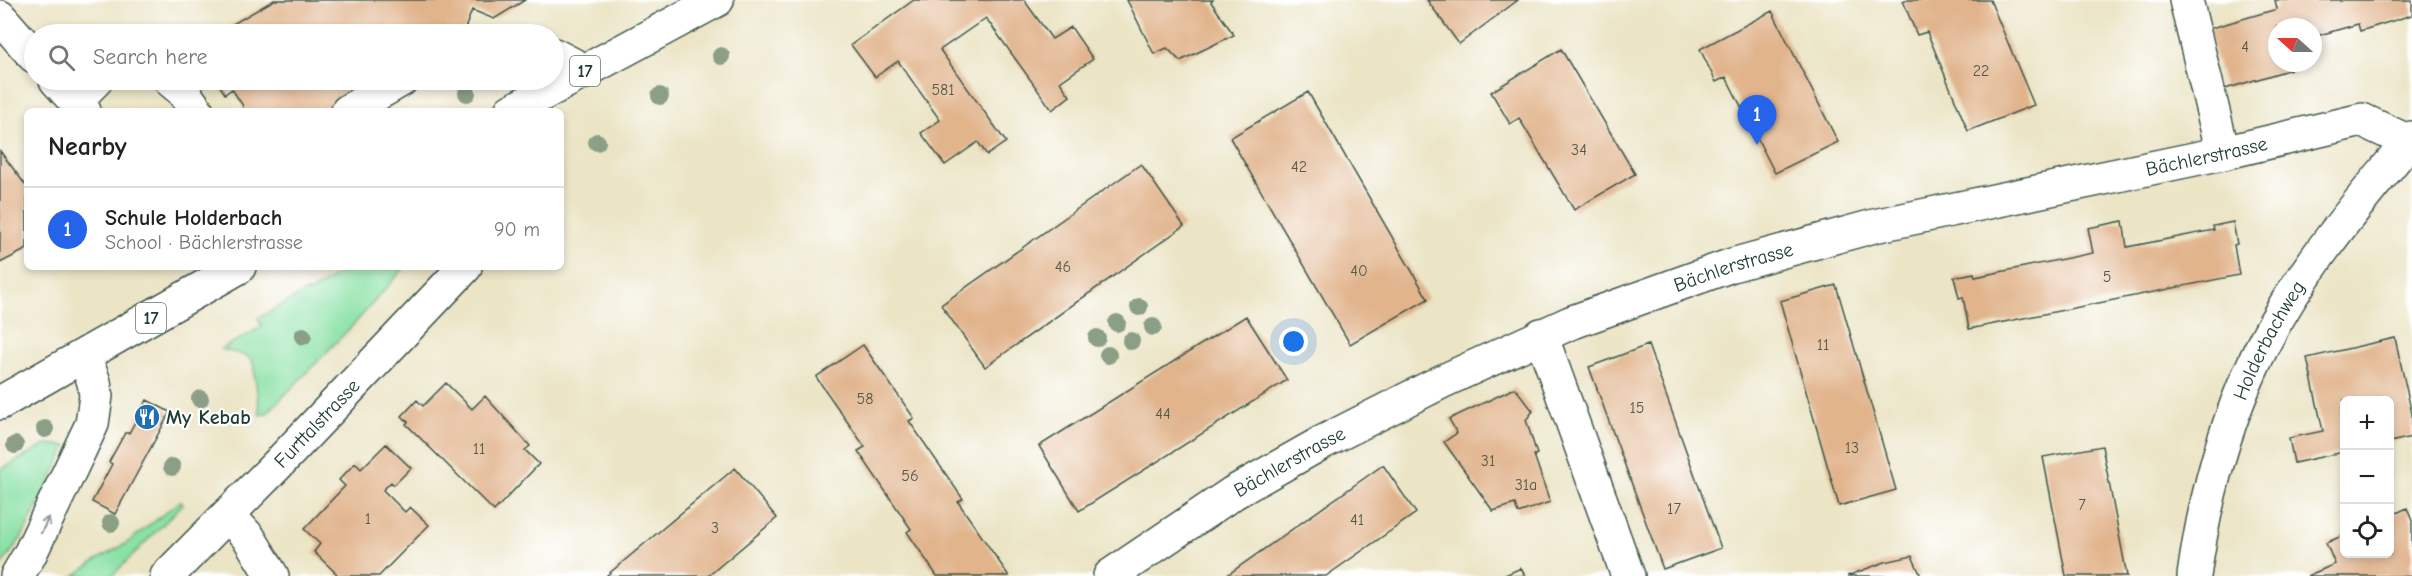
<!DOCTYPE html>
<meta charset="utf-8">
<style>
:root{--surface:#fff;--page:#f2f2f2;--text:#222;--muted:#767676;--line:#e0e0e0;--accent:#2563eb}
body{margin:0;font-family:"Comic Neue",sans-serif;background:var(--page);color:var(--text)}
.controls{position:absolute;right:18px;bottom:18px;display:grid;overflow:hidden;border-radius:9px;box-shadow:0 3px 9px #0003}
.controls button{width:54px;height:54px;display:grid;place-items:center;padding:0;border:0;border-bottom:2px solid var(--line);background:var(--surface);color:var(--text);font:30px sans-serif}
.compass{position:absolute;left:2268px;top:18px;width:54px;height:54px;border-radius:50%;background:var(--surface);box-shadow:0 3px 9px #0003;rotate:291deg}
.you{position:absolute;left:1294px;top:342px;width:21px;height:21px;margin:-15px;border:4px solid #fff;border-radius:50%;background:#1a73e8;box-shadow:0 0 0 9px #1a73e833}
.badge{display:grid;place-items:center;width:39px;height:39px;border-radius:50%;background:var(--accent);color:#fff;font-size:20px;font-weight:700}
.pin{position:absolute;translate:-50% -50px;filter:drop-shadow(0 2px 3px #0008)}
.pin::after{content:'';position:absolute;top:32px;width:21px;height:18px;background:inherit;clip-path:polygon(0 0,100% 0,50% 100%)}
.list{margin:0;padding:0;list-style:none}
h2{display:flex;justify-content:space-between;align-items:center;height:78px;margin:0;padding:0 24px;font-size:26px}
h2 small{font-size:20px;font-weight:400;color:var(--muted)}
.list li{display:grid;grid-template-columns:39px 1fr auto;gap:18px;align-items:center;box-sizing:border-box;height:84px;padding:0 24px;border-top:2px solid var(--line)}
.list b{display:block;font-size:22px;white-space:nowrap}
.list p{margin:0;font-size:20px;white-space:nowrap;color:var(--muted)}
.list em{font-size:20px;font-style:normal;color:var(--muted)}
.icon{flex:none;width:33px;height:33px;fill:none;stroke:currentColor;stroke-width:2;stroke-linecap:round;stroke-linejoin:round}
.map{position:relative;flex:none;width:2412px;height:576px;overflow:hidden}
.search{position:absolute;background:var(--surface);box-shadow:0 3px 9px #0003;left:24px;top:24px;width:540px;height:66px;display:flex;align-items:center;gap:15px;box-sizing:border-box;padding:0 21px;border-radius:33px;color:var(--muted);font-size:22px}
.panel{position:absolute;background:var(--surface);box-shadow:0 3px 9px #0003;left:24px;top:108px;width:540px;height:162px;border-radius:9px}
.map>svg:first-child{display:block}
.green{fill:#8ae1a5;stroke:#548f6c;stroke-width:1.5}
.building{fill:#e1b48c}
.lines{fill:none;stroke-linecap:round;stroke-linejoin:round}
.minor-casing{stroke:#3e564a;stroke-width:36}
.major-casing{stroke:#3e564a;stroke-width:36}
.minor{stroke:#fff;stroke-width:33}
.major{stroke:#fff;stroke-width:33}
.tree{fill:#8a9f85}
.oneway{stroke:#8f9e9a}
.labels{text-anchor:middle;stroke-width:4.5;stroke-linejoin:round;paint-order:stroke}
.number-label{font-size:16px;fill:#505b4a}
.shield{fill:#fff;stroke:#627771;stroke-width:1.5}
.shield-label{font-size:18px;font-weight:bold;fill:#1f3d34}
.street-label{font-size:20px;fill:#1f3d34;stroke:#fff}
.poi-label{font-size:20px;font-weight:bold;fill:#1f3d34;stroke:#fff;text-anchor:start}
</style>
<div class="map">
<svg width="2412" height="576" viewBox="0 0 2412 576">
<rect width="100%" height="100%" fill="#fff"/>
<filter id="ink" filterUnits="userSpaceOnUse"><feTurbulence type="fractalNoise" baseFrequency=".0167" numOctaves="2"/><feDisplacementMap in="SourceGraphic" scale="12" xChannelSelector="R" yChannelSelector="G"/><feConvolveMatrix kernelMatrix="1 2 1 2 8 2 1 2 1" color-interpolation-filters="sRGB"/></filter>
<filter id="wash" filterUnits="userSpaceOnUse"><feTurbulence type="fractalNoise" baseFrequency=".008" numOctaves="4" result="noise"/><feDisplacementMap in="SourceGraphic" scale="24" xChannelSelector="R" yChannelSelector="G"/><feGaussianBlur stdDeviation="1.35" result="paint"/><feColorMatrix in="noise" values="0 0 0 0 0 0 0 0 0 0 0 0 0 0 0 0 0 1.4 0 .05"/><feComposite in="paint" operator="in"/></filter>
<g filter="url(#wash)">
<rect width="100%" height="100%" fill="#ebe4c5"/>
<!-- green -->
<path class="green" d="M349,267h56l-49,55 -89,91 -7,2 -7,-53 -6,-6 -26,-7 41,-22 -4,-9 49,-27 2,2z
M47,444l20,2 -45,91 -22,30v-97z
M180,501l3,3 -71,72h-38l23,-16 30,-17z"/>
<g id="blocks">
<!-- building -->
<path class="building" d="M274,0h251l-31,19 -22,-9 -9,24h-247z
M914,0h110l28,39 19,-12 22,32 -33,23 10,14 -18,14 -66,-92 -46,32 66,92 -19,13 -9,-13 -33,23 -24,-32 19,-13 -42,-59 -23,16 -24,-32z
M1127,0h86l-2,2 23,33 -54,26 -13,-13 -13,6z
M1427,0h91l-59,44z
M1905,0h85l44,105 -66,26 -41,-99 -10,3 -14,-34z
M2275,0h137v15l-52,16 -2,-7 -45,13v-10h-36v36h20l1,4 -73,22 -17,-60 69,-20z
M1772,11l66,131 -63,31 -49,-96 -10,5 -16,-33z
M1561,49l74,125 -61,36 -55,-92 -9,6 -19,-32z
M216,80h176l-53,31h-97l1,-5 -11,-17 -7,5z
M1308,92l120,207 -78,45 -120,-206z
M0,151l27,36v62l-27,14z
M1141,164l43,62 -199,141 -44,-62z
M2123,221l4,26 87,-17 -1,-4 20,-4 4,22 -3,1 5,30 -270,54 -6,-32 -4,1 -5,-21 20,-4 1,4 118,-24 -5,-25z
M1836,285l60,205 -57,16 -59,-205z
M1246,316l41,64 -208,131 -40,-65z
M2395,338l17,76v23l-22,5v-42h-46v52l-50,11 -5,-25 34,-7 -16,-73z
M863,345l51,73 -5,3 54,78 -5,3 51,74h-72l-30,-44 4,-3 -53,-78 7,-4 -49,-70z
M1648,345l73,203 -58,21 -74,-202z
M446,383l26,26 13,-13 45,50 -5,4 14,14 -45,47 -88,-87 2,-2 -6,-6 15,-16 6,6z
M1515,388l18,23 -7,9 11,34 -3,1 16,47 -32,11 -3,-9 -22,7 -49,-69 13,-9 -8,-14z
M147,400l23,12 -55,102 -23,-12 20,-38 -3,-2 16,-29h4z
M386,444l25,24 -17,17 -3,-3 -8,8 22,22 5,-5 19,18 -50,51h-40l-25,-24 6,-8 -16,-15 41,-43 -6,-6 16,-17 6,6z
M2102,446l25,130h-61l-23,-119z
M1383,465l33,48 -90,63h-100z
M735,468l42,50 -69,58h-102z
M2407,508l5,13v55h-105l28,-12 -9,-21 18,-8v19h46v-38z
M1912,556l9,20h-74l38,-14z
M1521,568l4,8h-22z"/>
</g>
</g>
<g filter="url(#ink)">
<use href="#blocks" fill-opacity="0" stroke="#3e564a" stroke-width="1.5"/>
<g class="lines">
<!-- minor casing -->
<g class="minor-casing">
<g id="minor">
<path d="M2186,0l37,153"/>
<path d="M0,17l34,39"/>
<path d="M554,55l31,16"/>
<path d="M56,80l28,31"/>
<path d="M170,80l12,10 15,21"/>
<path d="M75,101l21,-21"/>
<path d="M348,111l53,-31"/>
<path d="M1541,335l87,241"/>
<path d="M228,515l21,23 23,38"/>
<path d="M17,576l13,-22 62,-130 4,-28 -2,-14 -10,-26"/>
<path id="s1" d="M167,576l110,-111 188,-198"/>
<path id="s2" d="M1110,576l123,-83 90,-51 118,-60 129,-59 162,-58 142,-39 349,-73 139,-33 47,22"/>
<path id="s3" d="M2194,576c10,-72 27,-140 57,-206 38,-86 101,-160 161,-232"/>
</g>
</g>
<!-- major casing -->
<g class="major-casing">
<path id="major" d="M511,111l206,-111
M0,403l239,-136"/>
</g>
<!-- minor -->
<use href="#minor" class="minor"/>
<!-- major -->
<use href="#major" class="major"/>
</g>
<!-- trees -->
<g class="tree">
<circle cx="721" cy="56" r="9"/>
<circle cx="467" cy="93" r="9"/>
<circle cx="660" cy="96" r="9"/>
<circle cx="597" cy="142" r="9"/>
<circle cx="1139" cy="307" r="9"/>
<circle cx="1117" cy="323" r="9"/>
<circle cx="1153" cy="327" r="9"/>
<circle cx="303" cy="336" r="9"/>
<circle cx="1097" cy="338" r="9"/>
<circle cx="1131" cy="341" r="9"/>
<circle cx="1108" cy="355" r="9"/>
<circle cx="200" cy="399" r="9"/>
<circle cx="45" cy="429" r="9"/>
<circle cx="15" cy="445" r="9"/>
<circle cx="172" cy="467" r="9"/>
<circle cx="111" cy="523" r="9"/>
</g>
<!-- one-way arrows -->
<defs><path id="oneway-shaft" d="M-6 0H5M1.5-3L5.5 0L1.5 3" fill="none" stroke-width="1.6" stroke-linecap="round" stroke-linejoin="round" transform="scale(1.5)"/></defs>
<use class="oneway" href="#oneway-shaft" transform="translate(45 525) rotate(-64)"/>
</g>
<!-- icons -->
<defs>
<g id="restaurant-disc" transform="scale(1.35)"><circle r="9.5" fill="#1f6fb2" stroke="#fff"/><path d="M-5-6h1v4h1v-4h1v4h1v-4h1v5L-1.5 .5V6h-2V.5L-5-1ZM5-6V6H3V1.5H1.5Q1.5-4 5-6Z" fill="#fff"/></g>
</defs>
<g fill-rule="evenodd">
<use href="#restaurant-disc" x="147" y="417"/>
</g>
<g class="labels">
<!-- number labels -->
<g class="number-label">
<text x="2245" y="52">4</text>
<text x="1981" y="76">22</text>
<text x="943" y="95">581</text>
<text x="1579" y="155">34</text>
<text x="1299" y="172">42</text>
<text x="1063" y="272">46</text>
<text x="1359" y="276">40</text>
<text x="2107" y="282">5</text>
<text x="1823" y="350">11</text>
<text x="865" y="404">58</text>
<text x="1637" y="413">15</text>
<text x="1163" y="419">44</text>
<text x="1852" y="453">13</text>
<text x="479" y="454">11</text>
<text x="1488" y="466">31</text>
<text x="910" y="481">56</text>
<text x="1526" y="490">31a</text>
<text x="2082" y="510">7</text>
<text x="1674" y="514">17</text>
<text x="368" y="524">1</text>
<text x="1357" y="525">41</text>
<text x="715" y="533">3</text>
</g>
<!-- shield labels -->
<g class="shield">
<rect x="570" y="56" width="30" height="30" rx="4.5"/>
<rect x="136" y="303" width="30" height="30" rx="4.5"/>
</g>
<g class="shield-label">
<text x="585" y="77">17</text>
<text x="151" y="324">17</text>
</g>
<!-- street labels -->
<g class="street-label">
<text dy="7" stroke="none"><textPath href="#s2" startOffset="1185">Bächlerstrasse</textPath></text>
<text dy="7" stroke="none"><textPath href="#s2" startOffset="699">Bächlerstrasse</textPath></text>
<text dy="7" stroke="none"><textPath href="#s3" startOffset="249">Holderbachweg</textPath></text>
<text dy="7" stroke="none"><textPath href="#s1" startOffset="214">Furttalstrasse</textPath></text>
<text dy="7" stroke="none"><textPath href="#s2" startOffset="213">Bächlerstrasse</textPath></text>
</g>
<!-- poi labels -->
<g class="poi-label">
<text x="166" y="424">My Kebab</text>
</g>
</g>
</svg>
<div class="controls">
<button>+</button>
<button>−</button>
<button><svg class="icon" aria-label="locate" viewBox="0 0 24 24"><circle cx="12" cy="12" r="6"/><path d="M12 2v4M12 18v4M2 12h4M18 12h4"/></svg></button>
</div>
<svg class="compass" viewBox="-18 -18 36 36"><path d="M0-13l5 13h-10z" fill="#e53935"/><path d="M0 13l5-13h-10z" fill="#767676"/></svg>
<div class="you"></div>
<div class="pin badge" style="left:1757px;top:145px">1</div>
<div class="search"><svg class="icon" aria-label="search" viewBox="0 0 24 24"><circle cx="10" cy="10" r="6"/><path d="M15 15l6 6"/></svg>Search here</div>
<section class="panel">
<h2>Nearby<small></small></h2>
<ul class="list">
<li><span class="badge">1</span><div><b>Schule Holderbach</b><p>School · Bächlerstrasse</p></div><em>90 m</em></li>
</ul>
</section>
</div>
